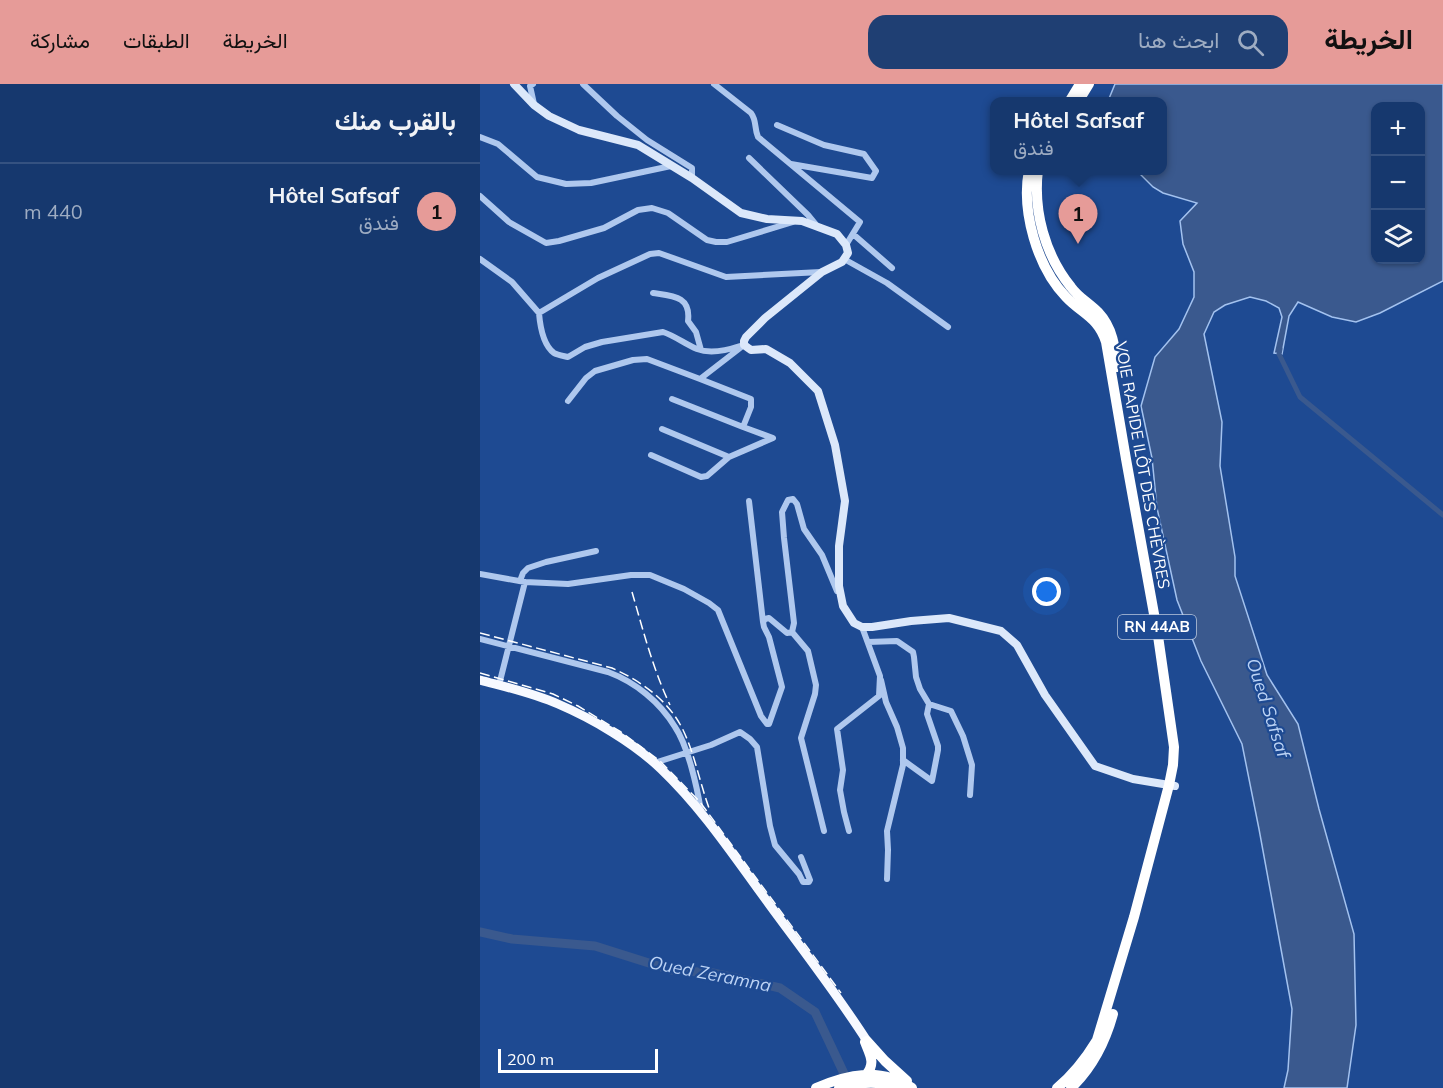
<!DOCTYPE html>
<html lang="ar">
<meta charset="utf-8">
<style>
:root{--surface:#16386e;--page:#1f3f73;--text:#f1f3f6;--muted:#9eacc2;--line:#355281;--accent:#e69b98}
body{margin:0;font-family:Mulish,Vazirmatn,sans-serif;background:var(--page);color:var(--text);direction:rtl}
.controls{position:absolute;right:18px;top:18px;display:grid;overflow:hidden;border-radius:12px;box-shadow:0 2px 4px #0004}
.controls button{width:54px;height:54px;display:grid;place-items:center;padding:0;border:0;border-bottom:2px solid var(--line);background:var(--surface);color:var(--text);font:30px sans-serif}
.scale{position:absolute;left:18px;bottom:15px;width:160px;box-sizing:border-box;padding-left:6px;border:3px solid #fff;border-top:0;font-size:16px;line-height:21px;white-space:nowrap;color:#fff;-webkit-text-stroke:4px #1e4a92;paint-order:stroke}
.you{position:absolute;left:567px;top:508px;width:21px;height:21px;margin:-15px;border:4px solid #fff;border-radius:50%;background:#1a73e8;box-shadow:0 0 0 9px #1a73e833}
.badge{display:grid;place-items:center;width:39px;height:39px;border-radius:50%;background:var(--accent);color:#111;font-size:20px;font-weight:700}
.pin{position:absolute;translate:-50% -50px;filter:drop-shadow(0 2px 3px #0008)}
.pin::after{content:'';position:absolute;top:32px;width:21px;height:18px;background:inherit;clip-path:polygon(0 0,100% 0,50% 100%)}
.popup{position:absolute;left:510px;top:13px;width:177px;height:78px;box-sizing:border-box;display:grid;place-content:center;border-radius:12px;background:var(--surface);filter:drop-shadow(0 2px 4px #0005);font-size:20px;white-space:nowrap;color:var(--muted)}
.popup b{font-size:22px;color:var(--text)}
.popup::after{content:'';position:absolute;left:50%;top:100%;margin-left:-12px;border:12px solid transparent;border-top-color:var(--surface)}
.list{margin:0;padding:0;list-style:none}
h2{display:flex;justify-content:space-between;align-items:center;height:78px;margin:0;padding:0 24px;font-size:26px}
h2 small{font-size:20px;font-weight:400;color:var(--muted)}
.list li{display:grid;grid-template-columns:39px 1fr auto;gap:18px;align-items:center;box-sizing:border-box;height:96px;padding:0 24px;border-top:2px solid var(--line)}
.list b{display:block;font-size:22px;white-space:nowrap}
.list p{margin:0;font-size:20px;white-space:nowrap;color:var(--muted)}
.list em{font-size:20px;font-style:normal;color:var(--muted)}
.icon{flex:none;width:33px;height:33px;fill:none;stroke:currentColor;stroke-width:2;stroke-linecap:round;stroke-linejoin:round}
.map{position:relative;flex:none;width:963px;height:1004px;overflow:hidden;direction:ltr}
header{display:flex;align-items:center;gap:36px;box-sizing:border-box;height:84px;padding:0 30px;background:var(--accent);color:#111}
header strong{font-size:28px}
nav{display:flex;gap:33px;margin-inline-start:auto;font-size:21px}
.search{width:420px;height:54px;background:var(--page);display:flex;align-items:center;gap:15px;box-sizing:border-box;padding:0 21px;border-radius:18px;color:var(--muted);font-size:22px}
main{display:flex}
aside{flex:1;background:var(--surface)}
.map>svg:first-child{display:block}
.water{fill:#3a598e;stroke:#a3c2ef;stroke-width:1.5;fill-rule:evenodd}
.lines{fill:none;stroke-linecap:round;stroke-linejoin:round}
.canal{stroke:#3a598e;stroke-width:5}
.river{stroke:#3a598e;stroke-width:9}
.street{stroke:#afc8ee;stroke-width:6}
.secondary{stroke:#dce8fa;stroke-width:8}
.primary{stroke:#f7f9ff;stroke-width:9}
.highway{stroke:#fff;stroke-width:10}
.rail{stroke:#fff;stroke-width:1.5;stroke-dasharray:10 4.5;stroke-linecap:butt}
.labels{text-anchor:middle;stroke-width:4.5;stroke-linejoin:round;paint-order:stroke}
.shield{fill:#1e4a92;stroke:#bcc9de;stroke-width:1.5}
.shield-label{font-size:15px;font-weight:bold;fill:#fff}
.street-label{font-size:16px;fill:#fff;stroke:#1e4a92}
.water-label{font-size:18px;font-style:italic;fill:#bcd3f5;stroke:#1e4a92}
</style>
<header>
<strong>الخريطة</strong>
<div class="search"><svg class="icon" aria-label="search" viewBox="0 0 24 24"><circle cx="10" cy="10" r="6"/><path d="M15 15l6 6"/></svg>ابحث هنا</div>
<nav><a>الخريطة</a><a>الطبقات</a><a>مشاركة</a></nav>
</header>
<main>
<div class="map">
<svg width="963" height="1004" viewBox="0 0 963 1004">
<rect width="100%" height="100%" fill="#1e4a92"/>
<!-- water -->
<path class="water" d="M635,0h328v197l-63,32 -24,9 -24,-5 -34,-15 -9,14 -7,38 -8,-1 8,-36 -3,-9 -13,-7 -16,-4 -25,8 -11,7 -10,22 18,88 -2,44 15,91v19l32,99 31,49 21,85 35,125 2,91 -9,63h-63l4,-18 4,-61 -33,-180 -17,-85 -41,-83 -24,-61 -20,-92 -5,-50 -11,-52 14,-49 24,-28 15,-32v-25l-11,-28 -3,-23 17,-18 -34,-10 -10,-6 -16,-16 25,-1v-68l-54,-1zM896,22h44v154h-44z"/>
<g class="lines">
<!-- canal -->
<path class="canal" d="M800,265l-1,5 21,43 143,118"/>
<!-- river -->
<path class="river" d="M0,848l32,7 83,7 76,24 42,3 67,15 35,24 33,70"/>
<!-- street -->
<path class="street" d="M53,0l-3,2 4,18
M103,0l34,32 30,24 45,28v10
M234,0l37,29c6,8 3,15 7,24l102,85 -14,23
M297,41l47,20 40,9 12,17 -4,7 -81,-14
M0,53l18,7 39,33 29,7 25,-1 80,-17
M269,74l59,57 9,11
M0,112l29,26 37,21 13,-2 45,-13 34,-18 14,-2 16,5 39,27 9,2h11l66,-20
M373,150l39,34
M0,175l32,23 27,31 59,-35 52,-24 9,-1 67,24 95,-5
M364,175l43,24 61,44
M173,209c20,3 38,3 35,28l8,11 5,18
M59,229c1,12 4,32 15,40 3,2 10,3 14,4l17,-10 17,-5 61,-10c12,4 22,12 34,17 13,5 31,1 43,-3
M192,315l71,28
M88,317l18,-23 9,-7 38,-11 14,-1 53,20
M182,345l67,28 44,-19 -30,-11 8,-20v-8l-51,-20 44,-34
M171,371l50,22 6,-1 22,-19
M269,417l14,121
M0,490l45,8 43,2 63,-9h19l34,14 25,14 9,7 43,106 6,8h2l13,-37 -13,-50 -5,-10 -1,-5 2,-3 4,-1 18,15 5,-1 2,-9 -10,-85 -2,-26 6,-12 5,-1 4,5 7,25 18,26 15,36
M40,497l3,-8 5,-5 18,-6 50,-11
M312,548l16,19 8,34 -1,9 -14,44 23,93
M0,555l128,33c27,10 52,30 67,55 13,19 22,60 26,84
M388,558l29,-1 16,11 1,5 2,20 4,12 9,15 -2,10 11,32v4l-6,31 -29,-21
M401,596l5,22 11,25 6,21v17l-16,66 1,19 -1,29
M19,601l26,-103
M449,620l22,7 12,25 9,29 -2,30
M174,679l57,-18 29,-13 10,7 7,8 13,79 5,19 24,29 4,8h6l1,-2 -9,-23
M369,747l-5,-19 -4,-22 3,-20 -6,-41 42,-33 1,-20 -18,-49"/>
<!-- secondary -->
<path class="secondary" d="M34,0l20,21 15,11 30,14 59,15 54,33 49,35 26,6 35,2 35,13 9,11 2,8 -6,9 -20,10 -57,46 -19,19 -2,4v4l7,5 15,-1 24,14 28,28 17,54 10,56 -6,45v40l4,20 11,17 8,4h10l39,-6 38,-3 52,13 16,14 28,50 50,71 38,13 42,7"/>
<!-- primary -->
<path class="primary" d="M0,596c26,7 53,13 78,24 35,15 76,39 103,65 42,40 74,89 108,135 33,45 68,90 98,137"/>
<!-- highway -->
<path class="highway" d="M589,18l11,-18
M598,18l11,-18
M549,86c-8,41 8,97 37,127 16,17 32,20 40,45l20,117 32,177 16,111 -1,18 -4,20 -35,132 -37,123c-11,18 -23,34 -40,48
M558,86c-5,41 7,85 33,117 7,10 18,16 27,25 15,16 17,35 19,55
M387,957l18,20 22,20
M385,958c5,13 11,21 1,33
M336,1004c32,-14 65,-21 96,0
M359,1004c20,-6 40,-8 59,0
M591,1004c22,-21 34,-45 42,-74"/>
<!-- rail -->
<path class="rail" d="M152,508c11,38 21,77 38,113
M0,549l132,35c29,13 58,33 72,64 11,24 16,51 25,76
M0,589l73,21 25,12 43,26 39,29 40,41 141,191"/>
</g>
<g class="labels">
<!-- shield labels -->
<rect class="shield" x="638" y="531" width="78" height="24" rx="4.5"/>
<g class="shield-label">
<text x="677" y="548">RN 44AB</text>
</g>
<!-- street labels -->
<g class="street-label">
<text transform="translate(663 381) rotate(80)" y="6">VOIE RAPIDE ILÔT DES CHÈVRES</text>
</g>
<!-- water labels -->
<g class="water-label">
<text transform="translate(788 624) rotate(72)" y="6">Oued Safsaf</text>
<text transform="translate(230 890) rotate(11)" y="6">Oued Zeramna</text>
</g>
</g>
</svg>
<div class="controls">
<button>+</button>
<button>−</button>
<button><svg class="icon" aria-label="layers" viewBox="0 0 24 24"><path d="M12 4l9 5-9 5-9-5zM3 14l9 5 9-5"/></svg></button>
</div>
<div class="scale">200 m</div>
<div class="you"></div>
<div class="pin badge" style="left:598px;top:160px">1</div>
<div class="popup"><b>Hôtel Safsaf</b>فندق</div>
</div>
<aside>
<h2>بالقرب منك<small></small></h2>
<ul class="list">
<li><span class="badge">1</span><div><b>Hôtel Safsaf</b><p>فندق</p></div><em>440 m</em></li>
</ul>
</aside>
</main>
